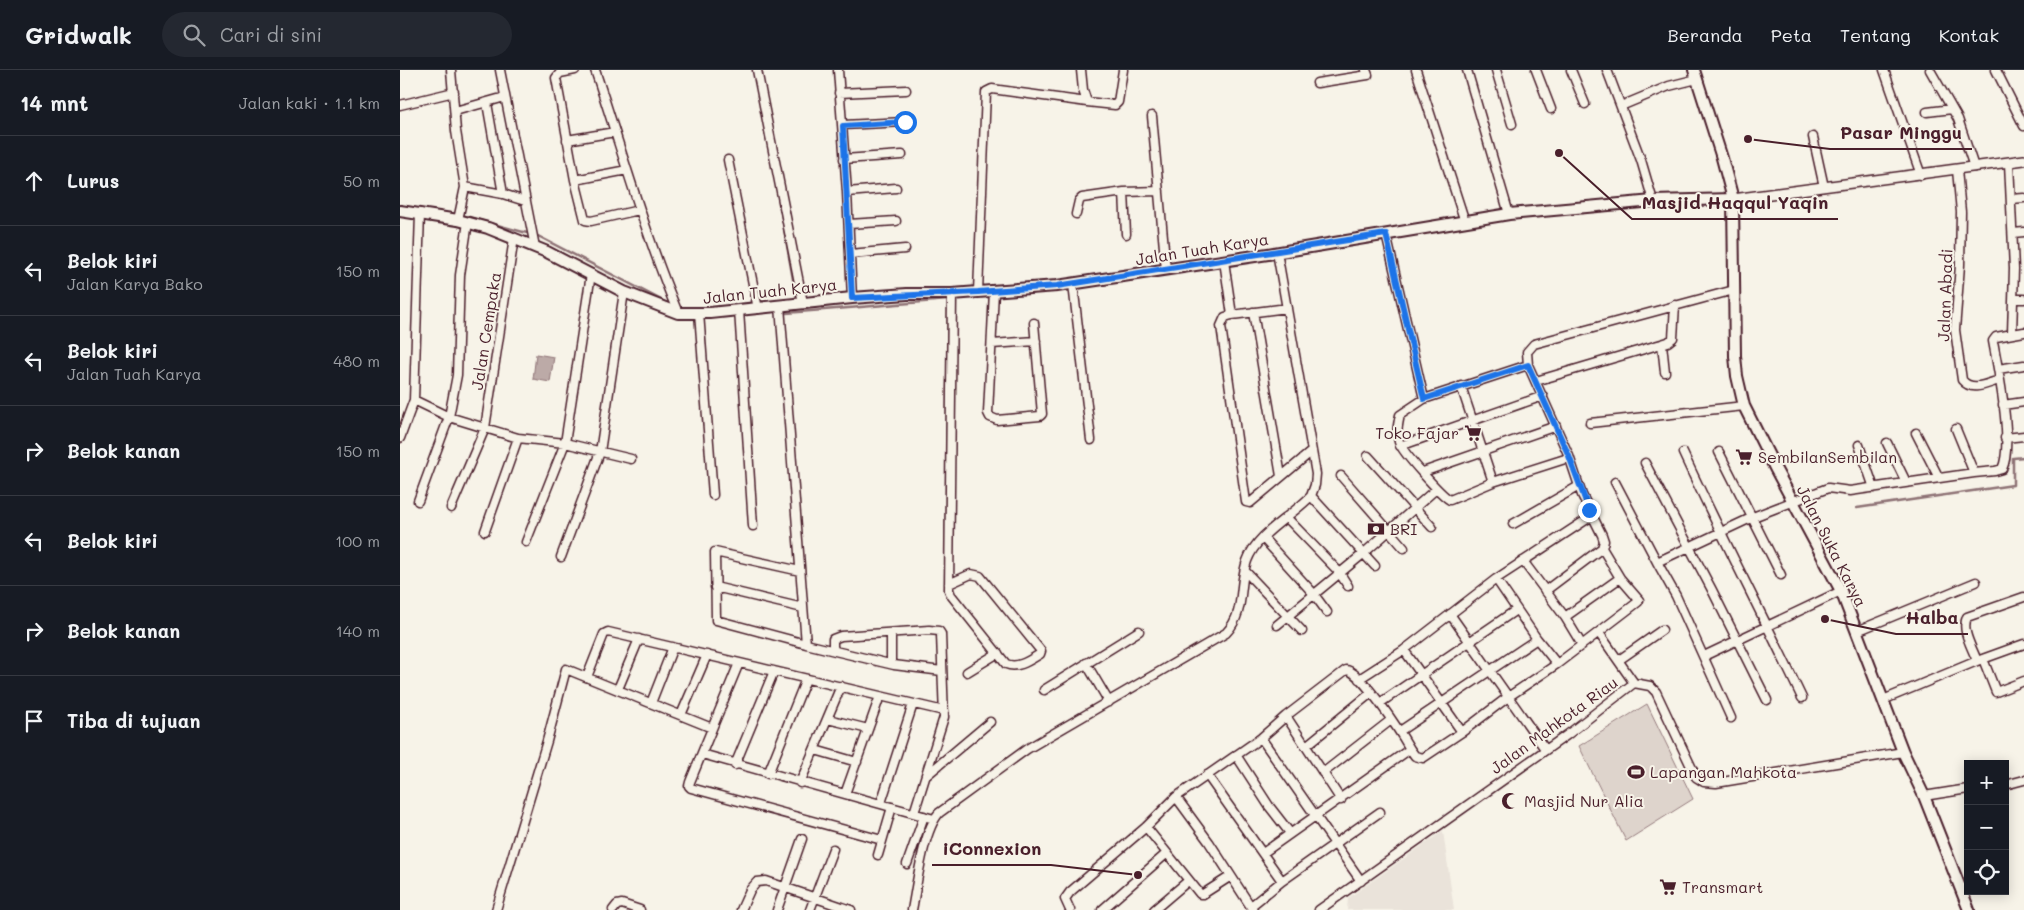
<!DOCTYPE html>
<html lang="id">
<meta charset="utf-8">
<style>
:root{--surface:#171b24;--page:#242831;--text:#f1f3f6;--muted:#9ea1a6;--line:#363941}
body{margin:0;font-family:Mali,sans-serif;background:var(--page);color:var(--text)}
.controls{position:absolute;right:15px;bottom:15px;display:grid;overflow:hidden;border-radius:0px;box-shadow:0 2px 12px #0003}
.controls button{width:45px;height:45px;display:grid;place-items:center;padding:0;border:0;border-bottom:1px solid var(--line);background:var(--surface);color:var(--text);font:25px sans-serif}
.stop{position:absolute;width:15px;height:15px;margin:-11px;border:4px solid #1a73e8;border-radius:50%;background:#fff}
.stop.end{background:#1a73e8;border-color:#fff;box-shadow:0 1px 5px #0008}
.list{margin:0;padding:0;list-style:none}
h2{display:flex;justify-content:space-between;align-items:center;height:65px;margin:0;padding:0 20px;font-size:21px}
h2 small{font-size:16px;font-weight:400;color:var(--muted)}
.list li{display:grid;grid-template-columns:32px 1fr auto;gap:15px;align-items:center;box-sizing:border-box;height:90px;padding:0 20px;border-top:1px solid var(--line)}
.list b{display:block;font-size:19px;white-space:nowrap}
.list p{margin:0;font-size:16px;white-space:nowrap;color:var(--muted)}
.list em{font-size:16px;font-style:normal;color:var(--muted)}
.icon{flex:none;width:28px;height:28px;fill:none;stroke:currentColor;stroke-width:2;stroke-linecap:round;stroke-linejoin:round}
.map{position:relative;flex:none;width:1624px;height:840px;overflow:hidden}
header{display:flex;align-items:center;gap:30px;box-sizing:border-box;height:70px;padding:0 25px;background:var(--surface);border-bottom:1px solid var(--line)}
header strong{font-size:24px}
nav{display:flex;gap:28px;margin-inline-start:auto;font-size:18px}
.search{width:350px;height:45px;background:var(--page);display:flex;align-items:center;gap:12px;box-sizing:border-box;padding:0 18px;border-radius:28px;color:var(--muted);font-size:19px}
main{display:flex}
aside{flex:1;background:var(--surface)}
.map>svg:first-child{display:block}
.built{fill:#eae3da}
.green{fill:#ded4cc;stroke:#947a7c}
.water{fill:#bcaaa7;stroke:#8e7275}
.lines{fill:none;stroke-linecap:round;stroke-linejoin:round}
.stream{stroke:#8e7275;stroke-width:2.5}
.minor-casing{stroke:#4a1f2b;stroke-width:11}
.tertiary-casing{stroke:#4a1f2b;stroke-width:12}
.secondary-casing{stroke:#4a1f2b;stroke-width:14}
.minor{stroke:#f7f3e8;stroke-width:8}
.tertiary{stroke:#f7f3e8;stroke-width:9}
.secondary{stroke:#f7f3e8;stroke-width:10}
.route{stroke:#1a73e8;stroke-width:6}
.labels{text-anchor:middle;stroke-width:4;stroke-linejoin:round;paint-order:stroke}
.street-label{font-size:16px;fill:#4a1f2b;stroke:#f7f3e8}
.poi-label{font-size:16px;fill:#4a1f2b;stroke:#f7f3e8;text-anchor:start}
.leader{fill:none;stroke:#4a1f2b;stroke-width:2}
.callout-dot{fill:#4a1f2b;stroke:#f7f3e8;stroke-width:2}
.callout-label{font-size:18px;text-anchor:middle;font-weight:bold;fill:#4a1f2b;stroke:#f7f3e8;stroke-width:4;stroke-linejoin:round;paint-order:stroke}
</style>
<header>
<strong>Gridwalk</strong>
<div class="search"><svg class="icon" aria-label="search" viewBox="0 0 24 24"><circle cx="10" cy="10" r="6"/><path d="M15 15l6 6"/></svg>Cari di sini</div>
<nav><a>Beranda</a><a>Peta</a><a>Tentang</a><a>Kontak</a></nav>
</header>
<main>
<aside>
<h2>14 mnt<small>Jalan kaki · 1.1 km</small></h2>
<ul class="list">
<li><svg class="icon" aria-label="ahead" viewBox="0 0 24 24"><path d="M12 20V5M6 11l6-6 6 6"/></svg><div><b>Lurus</b></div><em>50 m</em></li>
<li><svg class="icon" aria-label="left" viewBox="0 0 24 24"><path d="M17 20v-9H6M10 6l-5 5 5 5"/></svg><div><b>Belok kiri</b><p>Jalan Karya Bako</p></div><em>150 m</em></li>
<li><svg class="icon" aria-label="left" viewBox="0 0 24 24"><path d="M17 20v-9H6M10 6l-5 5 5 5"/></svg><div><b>Belok kiri</b><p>Jalan Tuah Karya</p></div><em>480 m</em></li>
<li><svg class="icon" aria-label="right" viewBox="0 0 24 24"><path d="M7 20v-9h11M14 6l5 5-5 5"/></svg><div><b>Belok kanan</b></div><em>150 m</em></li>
<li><svg class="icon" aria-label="left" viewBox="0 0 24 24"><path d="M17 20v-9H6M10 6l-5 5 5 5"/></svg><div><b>Belok kiri</b></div><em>100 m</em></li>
<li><svg class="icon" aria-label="right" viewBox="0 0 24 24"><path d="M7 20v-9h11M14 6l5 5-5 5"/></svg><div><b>Belok kanan</b></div><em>140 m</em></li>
<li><svg class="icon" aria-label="arrive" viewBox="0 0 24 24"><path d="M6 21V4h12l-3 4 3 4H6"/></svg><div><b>Tiba di tujuan</b></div></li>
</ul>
</aside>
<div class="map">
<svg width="1624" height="840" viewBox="0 0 1624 840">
<rect width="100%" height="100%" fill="#f7f3e8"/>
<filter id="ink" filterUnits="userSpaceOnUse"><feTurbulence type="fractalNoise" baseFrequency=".02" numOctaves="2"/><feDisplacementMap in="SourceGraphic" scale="10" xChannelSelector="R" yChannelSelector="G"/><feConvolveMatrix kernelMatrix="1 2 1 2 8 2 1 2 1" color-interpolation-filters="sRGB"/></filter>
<g filter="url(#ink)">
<!-- built -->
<path class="built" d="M1043,761l11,79h-107l1,-12z"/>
<!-- green -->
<path class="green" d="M1247,634l46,95 -67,42 -47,-95z"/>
<!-- water -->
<path class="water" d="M136,284l18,3 -4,25 -17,-3z"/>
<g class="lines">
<!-- stream -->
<path class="stream" d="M379,131l17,95
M64,146l74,20 133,69
M386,243l162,-13 -3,291
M1457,438l156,-23v-27l11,-1"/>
<!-- minor casing -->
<g class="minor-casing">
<path id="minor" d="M51,0l5,61 9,56 -7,33
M100,0l35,177
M175,0l-15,3 -4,5 19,102 10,40 6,1 48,-11
M195,0c27,81 50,164 83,243
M357,0l46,233
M438,0l9,122 5,106
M681,0l2,20 4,12 28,3 3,-3 5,-32
M1016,0l49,152
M1067,0l42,144
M1096,0l16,54
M1136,0l15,39
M1171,0l14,34
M1207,0l34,90 12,41
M1484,0l37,105
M1530,0l28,49 16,48
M1596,0l28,56
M917,13l51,-8 -2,-5
M439,23l67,-3
M87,33l16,91
M0,35l54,-13
M1221,36l48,-20 28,-7
M55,41l50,-14
M1527,42l25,-3
M752,46l14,154
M443,55l62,-3
M1413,67l11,50
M167,70l48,-8
M444,89l58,-4
M328,90l30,149
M1609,93l5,106 -2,64
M1557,100l4,42 -1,53 -5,65 7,50c10,12 24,4 37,0
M175,110l52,-10
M65,117l38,7 22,7
M447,122l49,-4
M1611,129l13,-1
M676,144l3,-13 3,-3 42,-6
M449,154l47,-3
M1613,163l11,-1
M726,164l-2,-42 35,-1
M986,164l38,165
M450,184l55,-5
M824,191l8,54
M673,214l18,156
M594,221l-6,122 2,4 7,3 43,-4 2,-2 -8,-91
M578,222l8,-200 6,-3 95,13
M1613,229h11
M380,236l26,338 29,7
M887,238l-55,7 -7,2 -4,9 25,176 4,1 62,-52
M339,240l14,216
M853,242l28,164
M299,243l14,182
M592,274l44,-3
M1262,274l3,28
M1598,299l26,-4
M1136,311l132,-39 5,-4 2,-33
M1061,316l32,96
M14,330l35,17 69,21 47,5 66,16
M1603,335l21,-3
M1190,353l154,-17
M1556,359l18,44
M1516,363l23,45
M0,368l14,-38 6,-187
M1605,368l19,-2
M1487,373l19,39
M1459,375l15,43
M1000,376l143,-50
M1319,382l62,123
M1283,383c38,82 80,163 119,245
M968,386l64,71
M1169,386l-4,3 -72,23 -43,18c-9,-5 -48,-48 -51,-58 -3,-9 -1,-18 1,-27l24,-16 104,-34 -1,-13 7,-8 200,-54
M1245,393l67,127 55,110
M1023,402l133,-46
M941,406l63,72
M1215,412l42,80 96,-45 75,-29 22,3 124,-18 21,-2 7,-2c12,-24 -4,-100 -9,-128l3,-4 28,-5
M911,426l64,70
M18,431l31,-84 8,-42 3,-100 8,-53
M51,438l34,-80 29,-190
M886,447l53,55 9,14
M1113,454l66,-38
M85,461l33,-93
M863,468l50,55 14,19
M126,472l39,-99 26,-169
M161,487l39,-105 24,-160
M1123,491l42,56 17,28
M1257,492l19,34 55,122
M400,501l-85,-19 1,68 90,24
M845,501l57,60
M1096,509l41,60 20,25
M549,514l22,-10 9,2 61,75 -1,3c-10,6 -22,15 -34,10l-55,-69 -2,-5 3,-296
M315,517l88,21
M1145,521l57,-43
M1050,544l95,135
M1165,547l55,-39
M877,555l86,-71 73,-65
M1457,561l119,-49
M491,563v31
M1199,563l35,50
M1004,580l58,82
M1304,586l137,-65
M1583,589l13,33 28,-11
M1219,590l43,-30
M1577,591c-5,-14 -16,-30 -10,-44l57,-20
M339,593l-49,119 -1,4 2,2 191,52
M686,593l23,39
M567,602l31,-19
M187,607l17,-43 4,-2 336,79
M959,609l45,-29 92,-71 96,-63
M218,619l21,-50
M644,620l95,-59
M1483,630l94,-39 47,-17
M251,633l22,-56
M980,633l136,-93
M281,645l26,-60
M886,646l55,84
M428,649l40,10
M1000,661l137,-92
M861,668l100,143
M906,676l65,-53
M415,680l42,12
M302,684l232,65
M836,685l33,51 21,27
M335,695l39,-94
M923,703l68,-53
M368,704l38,-95
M527,705l63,-53
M807,705l75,106 98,-69
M400,713l41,-97
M1605,715l19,-5
M445,724l35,-98
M1524,726l44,-7
M776,727l33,45 44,68
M481,733l32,-99
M514,743l30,-96 -3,-83 -2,-3 -10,-1 -88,6 -8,3v8l2,4 59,14 48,6
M746,757l54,67h3l28,-18
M863,783l147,-104 5,7 8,2 39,-26 46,-35 49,-33 81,-62 1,-2 -19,-22 -18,-30 2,-7 -2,-6 -20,-40 -13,-39 -41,-91
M478,785l14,-48
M507,794l17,-48
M851,836l31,-25
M96,840l51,-169 19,-72 146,59
M213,840l4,-5 5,-1 18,6
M341,840l9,-20 7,-8 9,-1 85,29
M377,840l25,-71
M410,840l23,-61
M512,840c5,-25 11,-79 27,-97l88,-64 199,-116c20,-21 12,-47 21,-72 10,-28 44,-44 64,-65l4,-11 1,-11 -39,-222
M670,840l-5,-11 5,-7 76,-65 30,-30 85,-59 25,-22 60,-46c15,0 56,65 64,79
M702,840l64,-56
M754,840l34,-29
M919,840l248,-175 67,-52 16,3 6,6 40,85 8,5 12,1 187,-31"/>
</g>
<!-- tertiary casing -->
<g class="tertiary-casing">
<path id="tertiary" d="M1333,129l291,-39"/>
</g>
<!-- secondary casing -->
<g class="secondary-casing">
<path id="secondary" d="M1294,0l28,88 11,41 2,157 2,20 7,30 32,64 65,121 62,161 21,44 45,114
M0,141l58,9 30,8 59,24 77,40 54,21h32l142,-15 55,-4h45l105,-8 211,-32 241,-40 144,-13 80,-2"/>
</g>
<!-- minor -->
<use href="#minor" class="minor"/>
<!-- tertiary -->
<use href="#tertiary" class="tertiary"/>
<!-- secondary -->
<use href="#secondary" class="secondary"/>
</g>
</g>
<g class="lines" filter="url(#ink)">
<!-- route -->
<path class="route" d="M505,52l-62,4 9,172 126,-6 79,-6 329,-52 38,165 104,-34 41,91 20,54"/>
</g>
<!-- icons -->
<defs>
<g id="supermarket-bare" transform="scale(1.35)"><path d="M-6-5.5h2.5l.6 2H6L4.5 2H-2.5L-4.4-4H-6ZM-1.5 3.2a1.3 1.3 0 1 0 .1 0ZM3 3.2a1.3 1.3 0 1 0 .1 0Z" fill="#4a1f2b" stroke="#f7f3e8" stroke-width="2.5" paint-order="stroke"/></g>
<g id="bank-bare" transform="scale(1.35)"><path d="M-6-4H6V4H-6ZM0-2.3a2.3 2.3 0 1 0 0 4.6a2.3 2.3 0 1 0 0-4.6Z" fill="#4a1f2b" stroke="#f7f3e8" stroke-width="2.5" paint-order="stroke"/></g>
<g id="stadium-bare" transform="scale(1.35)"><path d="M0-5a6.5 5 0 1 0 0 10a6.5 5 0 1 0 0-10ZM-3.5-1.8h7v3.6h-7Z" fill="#4a1f2b" stroke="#f7f3e8" stroke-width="2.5" paint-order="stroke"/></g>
<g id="mosque-bare" transform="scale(1.35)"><path d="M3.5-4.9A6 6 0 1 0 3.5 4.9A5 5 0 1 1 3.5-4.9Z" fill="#4a1f2b" stroke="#f7f3e8" stroke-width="2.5" paint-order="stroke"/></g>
</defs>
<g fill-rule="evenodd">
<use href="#supermarket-bare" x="1073" y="363"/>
<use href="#supermarket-bare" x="1344" y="387"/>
<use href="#bank-bare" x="976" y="459"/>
<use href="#stadium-bare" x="1236" y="702"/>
<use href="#mosque-bare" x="1110" y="731"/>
<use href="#supermarket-bare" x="1268" y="817"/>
</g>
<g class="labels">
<!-- street labels -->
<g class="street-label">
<text transform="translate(802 179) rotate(-9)" y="6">Jalan Tuah Karya</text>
<text transform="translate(370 221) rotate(-6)" y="6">Jalan Tuah Karya</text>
<text transform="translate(1545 225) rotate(-88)" y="6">Jalan Abadi</text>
<text transform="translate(86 261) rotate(-81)" y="6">Jalan Cempaka</text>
<text transform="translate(1432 476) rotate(63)" y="6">Jalan Suka Karya</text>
<text transform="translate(1154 655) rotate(-36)" y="6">Jalan Mahkota Riau</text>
</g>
<!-- poi labels -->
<g class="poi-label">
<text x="1059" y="369" text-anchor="end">Toko Fajar</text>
<text x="1358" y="393">SembilanSembilan</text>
<text x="990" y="465">BRI</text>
<text x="1250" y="708">Lapangan Mahkota</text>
<text x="1124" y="737">Masjid Nur Alia</text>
<text x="1282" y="823">Transmart</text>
</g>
</g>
<!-- callouts -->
<path class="leader" d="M1348 69L1430 79H1572M1159 83L1232 149H1438M1425 549L1496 564H1568M738 805L651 795H532"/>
<g class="callout-dot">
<circle cx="1348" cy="69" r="5"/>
<circle cx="1159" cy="83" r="5"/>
<circle cx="1425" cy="549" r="5"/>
<circle cx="738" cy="805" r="5"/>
</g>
<g class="callout-label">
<text x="1501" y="69">Pasar Minggu</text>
<text x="1335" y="139">Masjid Haqqul Yaqin</text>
<text x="1532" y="554">Halba</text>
<text x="592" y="785">iConnexion</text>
</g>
</svg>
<div class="controls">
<button>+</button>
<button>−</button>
<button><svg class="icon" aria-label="locate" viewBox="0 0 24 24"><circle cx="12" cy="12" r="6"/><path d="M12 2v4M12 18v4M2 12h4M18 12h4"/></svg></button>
</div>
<div class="stop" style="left:505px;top:52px"></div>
<div class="stop end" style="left:1189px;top:440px"></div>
</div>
</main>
